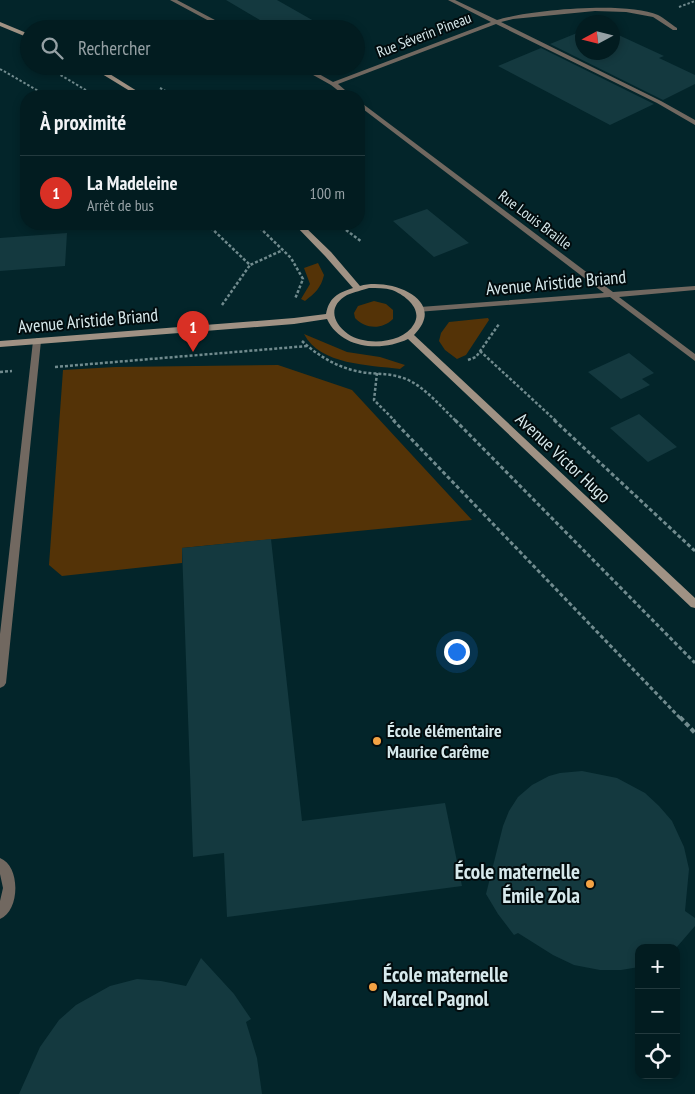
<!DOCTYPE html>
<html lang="fr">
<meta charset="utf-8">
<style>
:root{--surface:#021c20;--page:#0c2529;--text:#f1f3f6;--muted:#96a1a5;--line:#233a3e;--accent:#d93025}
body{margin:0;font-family:"PT Sans Narrow",sans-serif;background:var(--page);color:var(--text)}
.controls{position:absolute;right:15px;bottom:15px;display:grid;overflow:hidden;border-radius:10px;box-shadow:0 2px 8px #0003}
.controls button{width:45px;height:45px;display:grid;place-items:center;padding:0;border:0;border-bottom:1px solid var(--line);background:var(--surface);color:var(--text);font:25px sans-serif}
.compass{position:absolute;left:575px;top:15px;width:45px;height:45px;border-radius:50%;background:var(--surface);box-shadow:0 2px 8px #0003;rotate:263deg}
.you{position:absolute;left:456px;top:651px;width:18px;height:18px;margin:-12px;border:4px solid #fff;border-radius:50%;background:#1a73e8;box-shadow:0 0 0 8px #1a73e833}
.badge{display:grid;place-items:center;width:32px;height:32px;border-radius:50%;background:var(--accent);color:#fff;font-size:16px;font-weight:700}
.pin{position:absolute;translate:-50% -41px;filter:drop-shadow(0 1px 2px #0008)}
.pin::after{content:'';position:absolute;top:26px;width:18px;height:15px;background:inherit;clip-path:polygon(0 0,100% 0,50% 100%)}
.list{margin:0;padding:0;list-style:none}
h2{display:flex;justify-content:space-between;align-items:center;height:65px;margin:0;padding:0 20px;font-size:21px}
h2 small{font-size:16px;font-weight:400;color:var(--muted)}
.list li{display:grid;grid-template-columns:32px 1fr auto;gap:15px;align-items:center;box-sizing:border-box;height:75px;padding:0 20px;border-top:1px solid var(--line)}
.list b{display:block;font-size:19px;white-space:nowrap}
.list p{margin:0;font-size:16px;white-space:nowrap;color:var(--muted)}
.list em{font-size:16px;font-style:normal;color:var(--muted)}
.icon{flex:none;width:28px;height:28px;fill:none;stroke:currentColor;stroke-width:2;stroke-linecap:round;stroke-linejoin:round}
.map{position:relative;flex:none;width:695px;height:1094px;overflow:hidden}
.search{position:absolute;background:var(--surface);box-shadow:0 2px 8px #0003;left:20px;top:20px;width:345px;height:55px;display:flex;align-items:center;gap:12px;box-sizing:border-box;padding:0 18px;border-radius:28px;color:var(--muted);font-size:19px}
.panel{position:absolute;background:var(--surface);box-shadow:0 2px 8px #0003;left:20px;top:90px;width:345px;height:140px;border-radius:20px}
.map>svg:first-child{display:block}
.green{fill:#543307}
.building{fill:#14393f}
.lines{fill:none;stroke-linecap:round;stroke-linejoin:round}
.path-far3{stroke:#718b8e;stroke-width:2;stroke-dasharray:2.5 2;stroke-linecap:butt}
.path-far2{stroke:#718b8e;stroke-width:2.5;stroke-dasharray:3 2;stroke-linecap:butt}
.path-far1{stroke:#718b8e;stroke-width:3;stroke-dasharray:4 2.5;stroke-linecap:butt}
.path{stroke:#718b8e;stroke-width:4;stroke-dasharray:5 3;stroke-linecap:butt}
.street{fill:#716860;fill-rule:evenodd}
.secondary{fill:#a09284;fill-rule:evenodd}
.poi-dot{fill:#f4a344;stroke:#020c0e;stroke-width:2}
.labels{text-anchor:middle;stroke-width:4;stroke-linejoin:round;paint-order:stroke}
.far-street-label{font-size:15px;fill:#d7e9ec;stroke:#020c0e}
.street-label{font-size:18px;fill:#d7e9ec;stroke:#020c0e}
.poi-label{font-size:18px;font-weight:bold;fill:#d7e9ec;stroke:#020c0e;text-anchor:start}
.near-poi-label{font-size:21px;font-weight:bold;fill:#d7e9ec;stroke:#020c0e;text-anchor:end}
</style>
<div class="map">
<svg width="695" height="1094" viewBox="0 0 695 1094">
<rect width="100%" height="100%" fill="#03252a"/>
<!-- green -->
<path class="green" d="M318,263l6,12c-3,13 -9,18 -19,26l-4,-2 9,-15 -6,-16z
M374,301l12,3 7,6v9c-11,11 -28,10 -38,-1l-1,-5 4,-7z
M488,318l1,2 -23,35 -9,4 -12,-9 -6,-9 2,-8 8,-11z
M304,334l43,18 33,5 25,8 -5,4c-31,-4 -80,-4 -96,-35z
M278,365l74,25 120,130 -290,28v15l-120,13 -13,-11 14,-195 52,-3z"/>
<!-- building -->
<path class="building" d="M226,0h51l51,29h-53z
M582,31v21h30v-20l52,24 -5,2 36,17v9l-32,16 -113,-56z
M541,48l113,56 -44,21 -112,-59z
M427,209l42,34 -35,14 -41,-36z
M67,233l-2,33 -65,5v-33z
M629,353l25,20 -12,6 8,6 -29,14 -33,-27z
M639,414l38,33 -29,15 -38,-34z
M271,539l31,282 143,-18 17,83 -235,31 -3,-64 -31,4 -11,-309z
M582,771l35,7 28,15 14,13 13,15 12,26 5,22 -4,42 10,7v8l-19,22h-37v19l-18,3h-21l-26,-5 -21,-10 -35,-22 -4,2 -16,-21 -12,-20 17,-68 6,-15 9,-14 14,-12 17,-9 11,-3z
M201,958l33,36 17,25 -5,3 11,36 5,36h-243l21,-47 19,-27 17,-15 34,-19 27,-7 24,2 25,5z"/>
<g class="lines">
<!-- path-far3 -->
<path class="path-far3" d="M679,7l16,-6
M45,66l51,30
M0,69l47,27
M160,88l15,8"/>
<!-- path-far2 -->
<path class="path-far2" d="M207,224l43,41 33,-15
M256,224l35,34 12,21 -8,20
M338,224l24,18
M222,305l28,-40
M302,341c15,14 33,25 54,30 16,4 33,1 50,8 19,8 35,28 50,42
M480,351l76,70
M468,360l8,-3 23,-33
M55,367l252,-21
M0,372l12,-1
M377,373l-3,27 21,21"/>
<!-- path-far1 -->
<path class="path-far1" d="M393,420l288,299
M455,420l240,243
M554,420l141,131"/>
<!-- path -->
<path class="path" d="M680,717l15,16"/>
<!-- street -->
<path class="street" d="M170,0h7l55,29h-8z
M448,0h7l42,20c32,-10 129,-19 161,-5 6,3 13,9 19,13v2h-4l-20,-13 -27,-5 -31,-1 -82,8 -12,3 160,79 34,19v5l-38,-22 -161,-79 -158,60 14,12h-7l-14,-11 -34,-19h8l28,16 158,-60z
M359,101l254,191 82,-6v4l-76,7 76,57v7l-85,-64 -193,15 -1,-2 4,-3 184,-14 -245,-187z
M37,338l4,3 -35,342 -2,3 -4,2v-54l33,-293z
M0,858c21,8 20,53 0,61v-18l3,-13 -3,-14z"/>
<!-- secondary -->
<path class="secondary" d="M0,22l29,12v4l-29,-12z
M89,66h8l48,30h-7z
M294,224h8l29,28 29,34c30,-9 89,14 54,49l281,263v10l-4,-1 -283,-268c-27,13 -67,10 -81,-20l-33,5 -294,23v-6l294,-23 32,-4c3,-16 11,-21 27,-26l-28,-32zM369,288c8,0 16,0 23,2 13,5 31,19 22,34 -11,20 -49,22 -66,10 -16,-12 -20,-28 -1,-39 7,-3 16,-5 22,-7z"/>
</g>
<!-- markers -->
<g class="poi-dot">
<circle cx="377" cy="741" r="5"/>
<circle cx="590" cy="884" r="5"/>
<circle cx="373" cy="987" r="5"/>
</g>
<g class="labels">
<!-- far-street labels -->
<g class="far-street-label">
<text transform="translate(424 35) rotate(-21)" y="5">Rue Séverin Pineau</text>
<text transform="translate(535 220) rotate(37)" y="5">Rue Louis Braille</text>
</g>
<!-- street labels -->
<g class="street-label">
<text transform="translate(556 283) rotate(-5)" y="6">Avenue Aristide Briand</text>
<text transform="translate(88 321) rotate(-5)" y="6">Avenue Aristide Briand</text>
<text transform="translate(563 458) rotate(43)" y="6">Avenue Victor Hugo</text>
</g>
<!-- poi labels -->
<g class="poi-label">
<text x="387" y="737">École élémentaire<tspan x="387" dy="21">Maurice Carême</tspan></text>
</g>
<!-- near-poi labels -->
<g class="near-poi-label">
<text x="580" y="879">École maternelle<tspan x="580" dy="24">Émile Zola</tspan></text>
<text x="383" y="982" text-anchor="start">École maternelle<tspan x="383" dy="24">Marcel Pagnol</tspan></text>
</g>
</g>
</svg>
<div class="controls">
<button>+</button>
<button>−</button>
<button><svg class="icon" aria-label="locate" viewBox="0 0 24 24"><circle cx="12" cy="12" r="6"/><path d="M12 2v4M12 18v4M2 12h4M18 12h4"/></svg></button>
</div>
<svg class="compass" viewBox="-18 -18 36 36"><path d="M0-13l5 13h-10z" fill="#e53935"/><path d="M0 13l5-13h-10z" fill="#96a1a5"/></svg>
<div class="you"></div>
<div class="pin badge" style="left:193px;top:352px">1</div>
<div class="search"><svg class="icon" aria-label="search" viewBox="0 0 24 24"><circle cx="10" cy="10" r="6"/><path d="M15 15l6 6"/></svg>Rechercher</div>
<section class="panel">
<h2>À proximité<small></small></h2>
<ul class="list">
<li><span class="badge">1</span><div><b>La Madeleine</b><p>Arrêt de bus</p></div><em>100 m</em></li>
</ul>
</section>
</div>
